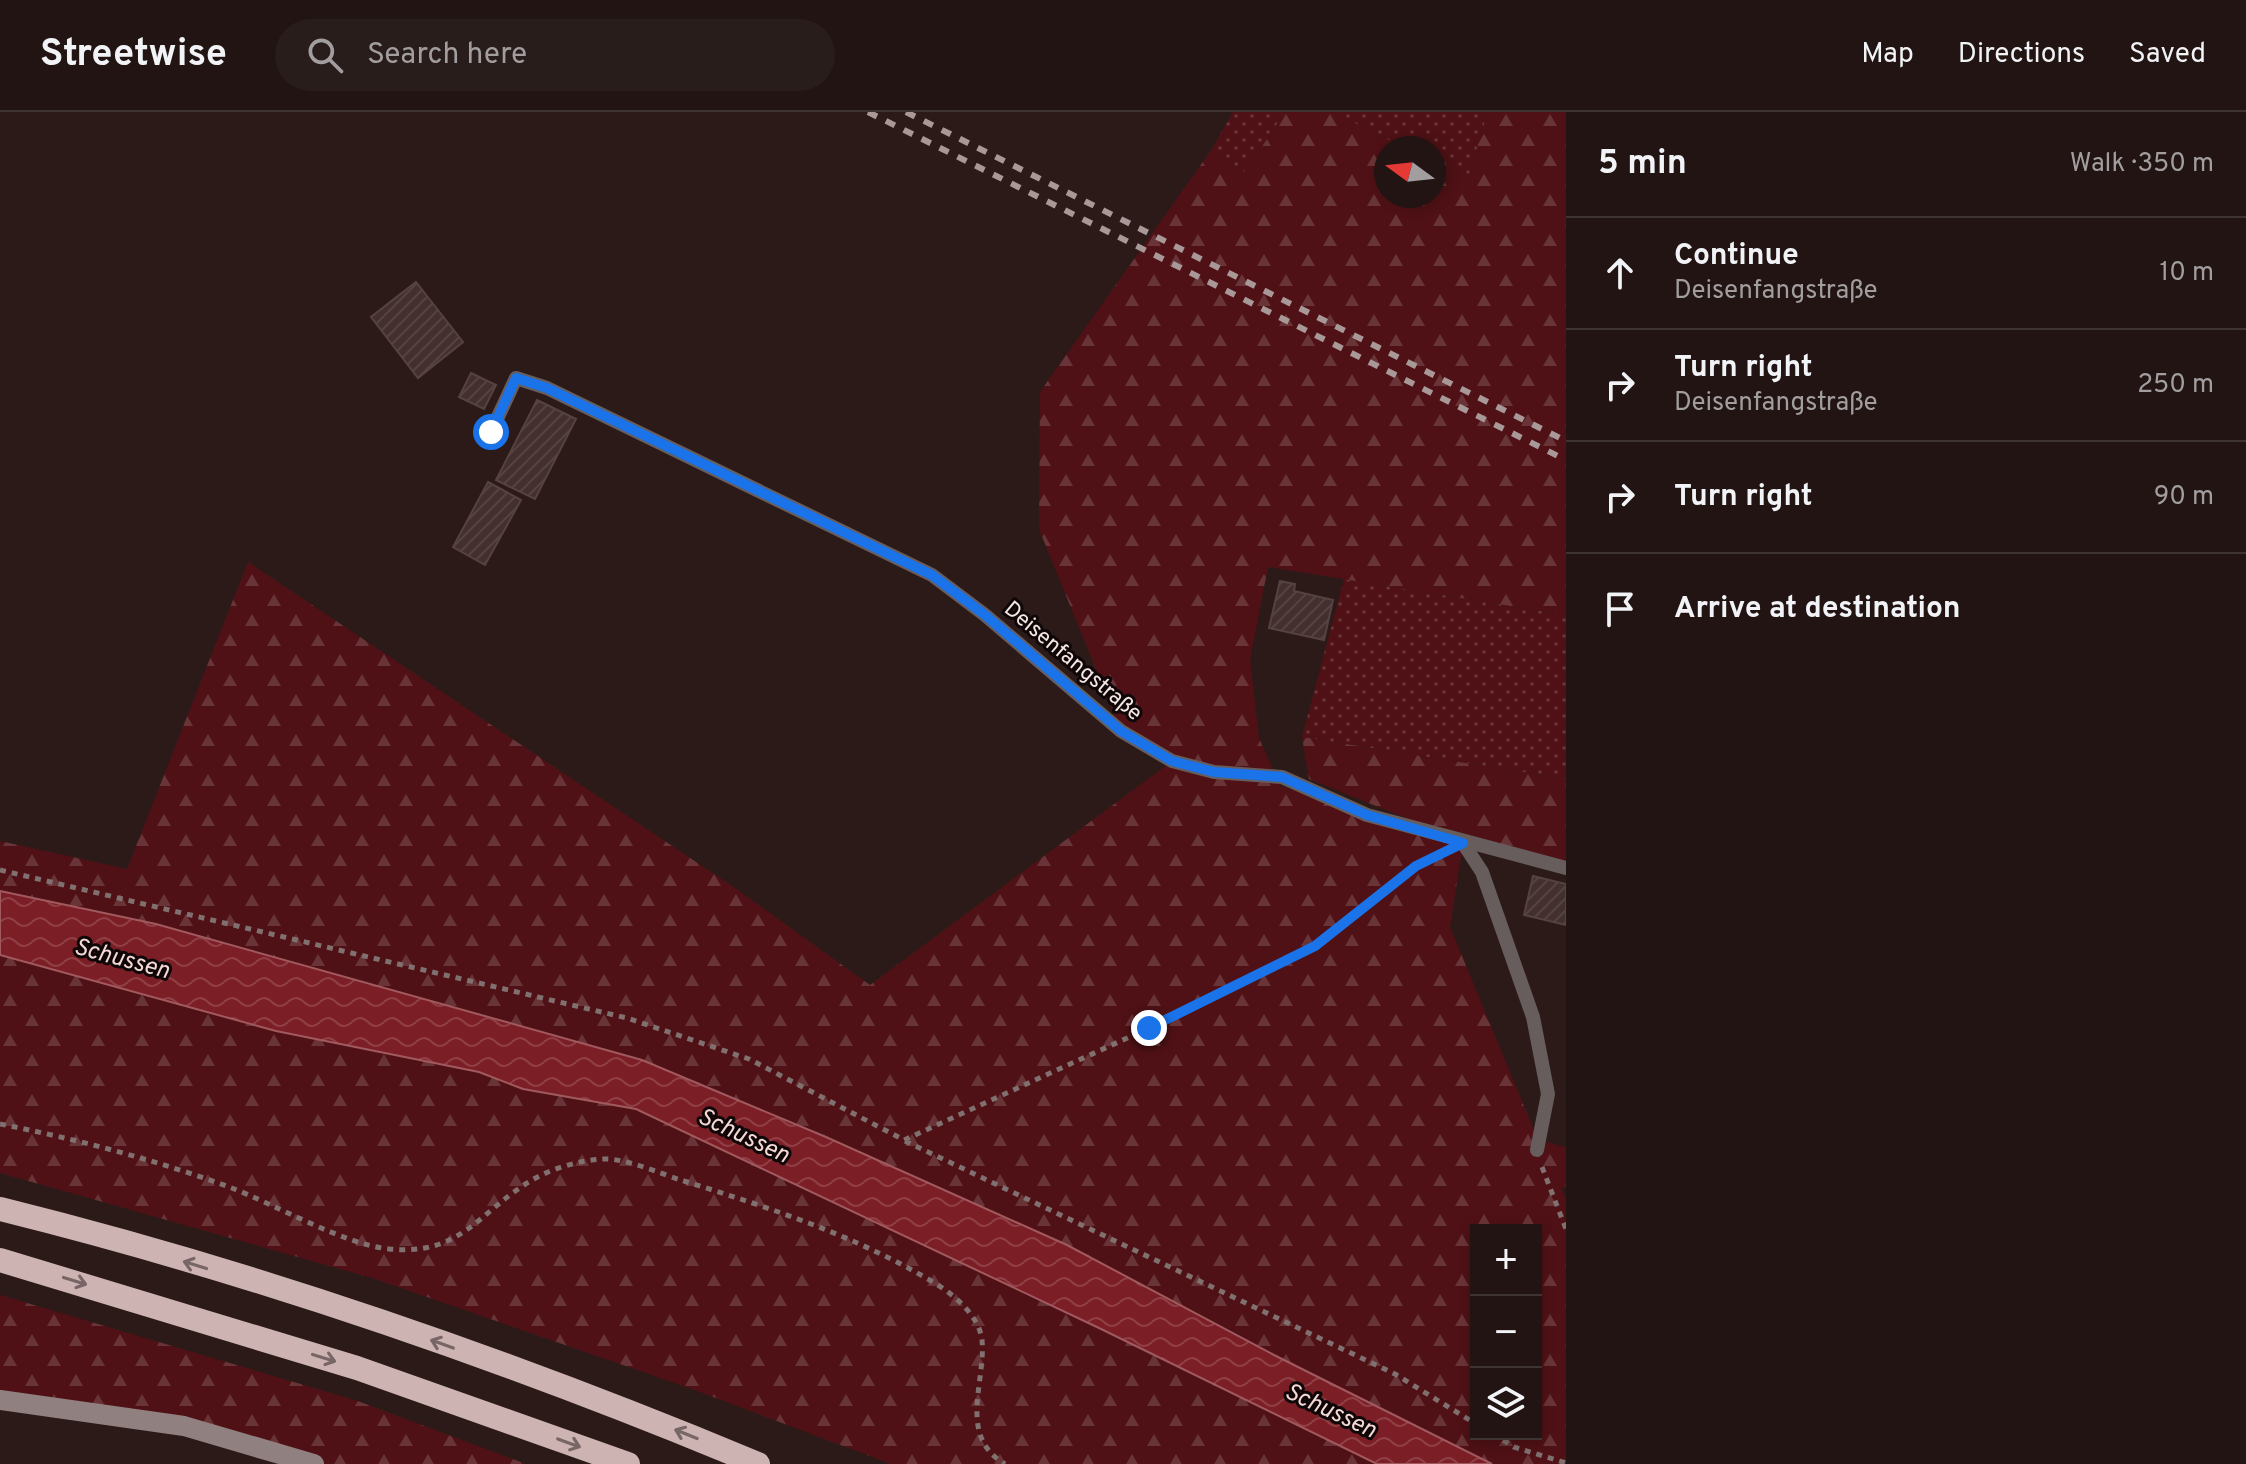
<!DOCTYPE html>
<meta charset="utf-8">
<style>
:root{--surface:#211413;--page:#291d1c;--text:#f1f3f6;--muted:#a29ea0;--line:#3e3333}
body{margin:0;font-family:Overpass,sans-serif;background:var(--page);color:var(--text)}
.controls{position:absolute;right:24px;bottom:24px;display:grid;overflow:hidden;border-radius:0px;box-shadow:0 4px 12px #0003}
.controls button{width:72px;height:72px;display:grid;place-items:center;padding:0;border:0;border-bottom:2px solid var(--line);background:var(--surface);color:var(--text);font:40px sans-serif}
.compass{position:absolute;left:1374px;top:24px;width:72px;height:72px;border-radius:50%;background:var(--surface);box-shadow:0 4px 12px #0003;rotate:285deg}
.stop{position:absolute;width:24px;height:24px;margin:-18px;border:6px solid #1a73e8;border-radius:50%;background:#fff}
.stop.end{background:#1a73e8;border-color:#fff;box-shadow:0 2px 8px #0008}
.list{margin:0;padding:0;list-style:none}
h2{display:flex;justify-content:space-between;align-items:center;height:104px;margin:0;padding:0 32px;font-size:34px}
h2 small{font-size:26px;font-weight:400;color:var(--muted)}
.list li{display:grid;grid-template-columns:52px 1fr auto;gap:24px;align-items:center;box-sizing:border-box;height:112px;padding:0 32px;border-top:2px solid var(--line)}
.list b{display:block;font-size:30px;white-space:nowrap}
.list p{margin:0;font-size:26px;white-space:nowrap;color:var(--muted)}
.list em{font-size:26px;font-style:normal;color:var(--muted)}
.icon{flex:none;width:44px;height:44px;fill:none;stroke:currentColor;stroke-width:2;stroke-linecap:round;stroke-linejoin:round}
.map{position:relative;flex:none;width:1566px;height:1352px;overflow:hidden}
header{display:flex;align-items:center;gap:48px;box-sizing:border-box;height:112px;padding:0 40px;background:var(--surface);border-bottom:2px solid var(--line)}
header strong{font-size:38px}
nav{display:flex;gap:44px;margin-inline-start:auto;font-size:28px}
.search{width:560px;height:72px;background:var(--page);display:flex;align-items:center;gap:20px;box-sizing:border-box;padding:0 28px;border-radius:44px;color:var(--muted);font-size:30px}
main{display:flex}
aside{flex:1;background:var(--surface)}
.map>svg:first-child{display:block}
.green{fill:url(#green-dots)}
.forest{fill:url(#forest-firs);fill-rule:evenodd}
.water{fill:url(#water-waves);stroke:#a05a5f;stroke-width:2}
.building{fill:url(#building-hatch);stroke:#564241;stroke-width:2}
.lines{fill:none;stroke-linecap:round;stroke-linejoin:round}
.path{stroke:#80706f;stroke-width:5;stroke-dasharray:6 6;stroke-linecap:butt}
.lane{stroke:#675d5d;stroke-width:14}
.secondary{stroke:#908080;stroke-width:20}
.highway{stroke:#cdb4b3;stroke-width:24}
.rail{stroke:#a89998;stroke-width:6;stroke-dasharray:10 10;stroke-linecap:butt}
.oneway{stroke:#786666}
.route{stroke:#1a73e8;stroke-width:10}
.labels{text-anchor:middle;stroke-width:6;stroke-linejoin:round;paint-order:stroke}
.street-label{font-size:22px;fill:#f4e7e6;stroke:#0f0707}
.water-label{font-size:24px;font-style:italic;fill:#f5d9d7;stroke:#0f0707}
</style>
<header>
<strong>Streetwise</strong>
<div class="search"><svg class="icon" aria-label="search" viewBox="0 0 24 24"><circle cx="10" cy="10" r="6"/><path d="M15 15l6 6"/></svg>Search here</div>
<nav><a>Map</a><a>Directions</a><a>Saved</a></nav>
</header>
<main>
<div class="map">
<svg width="1566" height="1352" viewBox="0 0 1566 1352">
<defs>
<pattern id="green-dots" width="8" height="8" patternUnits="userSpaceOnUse" patternTransform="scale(2)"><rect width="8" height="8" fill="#4f1115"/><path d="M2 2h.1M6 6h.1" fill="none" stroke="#693437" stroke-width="1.8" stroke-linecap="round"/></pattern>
<pattern id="forest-firs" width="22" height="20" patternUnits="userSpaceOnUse" patternTransform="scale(2)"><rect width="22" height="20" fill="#4f1115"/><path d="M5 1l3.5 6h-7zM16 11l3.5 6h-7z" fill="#693437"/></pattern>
<pattern id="water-waves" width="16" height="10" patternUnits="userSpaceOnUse" patternTransform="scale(2)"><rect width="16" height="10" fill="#7c1e25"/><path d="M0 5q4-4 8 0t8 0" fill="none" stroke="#8f3f45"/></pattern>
<pattern id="building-hatch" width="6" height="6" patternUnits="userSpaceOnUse" patternTransform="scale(2)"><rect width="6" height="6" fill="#422f2e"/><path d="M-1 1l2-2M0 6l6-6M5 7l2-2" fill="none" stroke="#554342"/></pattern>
</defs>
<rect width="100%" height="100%" fill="#2c1a19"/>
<!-- green -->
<path class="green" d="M1233,0h52l-40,60 -33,-23z
M1332,0h156l-20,66 -34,-17v-13h-28z
M1344,467l222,36v164l-264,-42z"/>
<!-- forest -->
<path class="forest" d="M1285,0h47l74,36h-20v48h48v-35l34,16 20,-65h78v503l-298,-48 -18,92 9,79 21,48 183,57 -13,84 88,213 28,7v41h-5l5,11v265h-675l-199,-75 -320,-111 -372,-105v-332l127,28 121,-307 487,326 135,97 301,-223 -50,-31 -82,-202 1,-137 172,-243 33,23zM1476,1118h60v204h-60z
M1302,625l264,42v88l-91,-21 -166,-67z
M0,1183l355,105 171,64h-212l-21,-8 -293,-56z"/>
<!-- water -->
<path class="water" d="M0,779l156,33 486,136 184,77 241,108 207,110 218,109h-115l-278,-136 -463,-219 -113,-20 -44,-17 -203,-41 -276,-76z"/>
<!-- building -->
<path class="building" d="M416,170l47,60 -45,36 -47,-61z
M471,261l25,12 -12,24 -25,-12z
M537,288l39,19 -41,80 -39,-19z
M488,370l33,18 -36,65 -32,-18z
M1280,469l15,3 -1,7 39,9 -9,40 -55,-12z
M1533,764l33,8v41l-42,-10z"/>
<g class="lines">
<!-- path -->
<path class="path" d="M0,758l627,148 122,41 155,81 245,-112 166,-82 101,-80 21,-10
M0,1012c76,15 156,36 229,63 46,17 113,57 160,62 73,7 89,-37 143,-69 18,-11 49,-20 70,-21 26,-1 58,15 82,22 86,27 170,54 249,101 20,12 46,33 49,58 4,42 -25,96 23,124
M905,1029l490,233 81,50
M1542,1055l24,62
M1493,1322l21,13 52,16"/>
<!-- lane -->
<path class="lane" d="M491,320l25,-54 31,10 385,187 53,40 136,116 51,30 42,11 68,5 85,38 199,53
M1463,731l19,29 51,145 15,77 -11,56"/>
<!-- secondary -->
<path class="secondary" d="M0,1288l184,26 130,38"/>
<!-- highway -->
<path class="highway" d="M0,1097c258,64 513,153 758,255
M0,1148l357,108 271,96"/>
<!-- rail -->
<path class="rail" d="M868,0l698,348
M906,0l660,329"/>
</g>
<!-- one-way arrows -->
<defs><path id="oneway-shaft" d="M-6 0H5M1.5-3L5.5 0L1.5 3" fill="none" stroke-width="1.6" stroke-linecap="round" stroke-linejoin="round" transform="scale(2)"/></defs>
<g class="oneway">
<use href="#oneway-shaft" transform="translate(195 1153) rotate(-163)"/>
<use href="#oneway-shaft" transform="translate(75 1169) rotate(17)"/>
<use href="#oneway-shaft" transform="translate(442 1232) rotate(-160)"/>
<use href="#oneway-shaft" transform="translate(324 1246) rotate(17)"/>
<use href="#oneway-shaft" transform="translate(686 1322) rotate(-158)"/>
<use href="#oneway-shaft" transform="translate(569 1331) rotate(20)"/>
</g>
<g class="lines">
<!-- route -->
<path class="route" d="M491,320l25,-54 31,10 385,187 53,40 136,116 51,30 42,11 68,5 85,38 96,28 -47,23 -101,80 -166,82"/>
</g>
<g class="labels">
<!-- street labels -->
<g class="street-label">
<text transform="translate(1074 548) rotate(40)" y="8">Deisenfangstraße</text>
</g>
<!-- water labels -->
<g class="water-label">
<text transform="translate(122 846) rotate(15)" y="8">Schussen</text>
<text transform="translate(744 1023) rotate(25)" y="8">Schussen</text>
<text transform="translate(1331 1298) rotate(25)" y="8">Schussen</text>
</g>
</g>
</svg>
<div class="controls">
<button>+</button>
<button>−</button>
<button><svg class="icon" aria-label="layers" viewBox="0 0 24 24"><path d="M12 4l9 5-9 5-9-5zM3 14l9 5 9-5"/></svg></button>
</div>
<svg class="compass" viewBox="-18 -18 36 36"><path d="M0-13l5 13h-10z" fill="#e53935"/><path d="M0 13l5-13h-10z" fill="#a29ea0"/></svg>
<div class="stop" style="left:491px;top:320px"></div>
<div class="stop end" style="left:1149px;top:916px"></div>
</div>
<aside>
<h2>5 min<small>Walk · 350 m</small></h2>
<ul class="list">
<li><svg class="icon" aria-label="ahead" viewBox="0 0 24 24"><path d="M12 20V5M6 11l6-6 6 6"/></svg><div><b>Continue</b><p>Deisenfangstraße</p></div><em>10 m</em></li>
<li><svg class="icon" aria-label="right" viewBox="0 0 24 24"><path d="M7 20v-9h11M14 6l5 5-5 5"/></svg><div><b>Turn right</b><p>Deisenfangstraße</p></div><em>250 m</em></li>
<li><svg class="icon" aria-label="right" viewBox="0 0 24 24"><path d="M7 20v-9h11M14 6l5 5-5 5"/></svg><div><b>Turn right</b></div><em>90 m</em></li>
<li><svg class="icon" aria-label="arrive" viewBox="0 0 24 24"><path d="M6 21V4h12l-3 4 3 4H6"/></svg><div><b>Arrive at destination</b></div></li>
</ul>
</aside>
</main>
